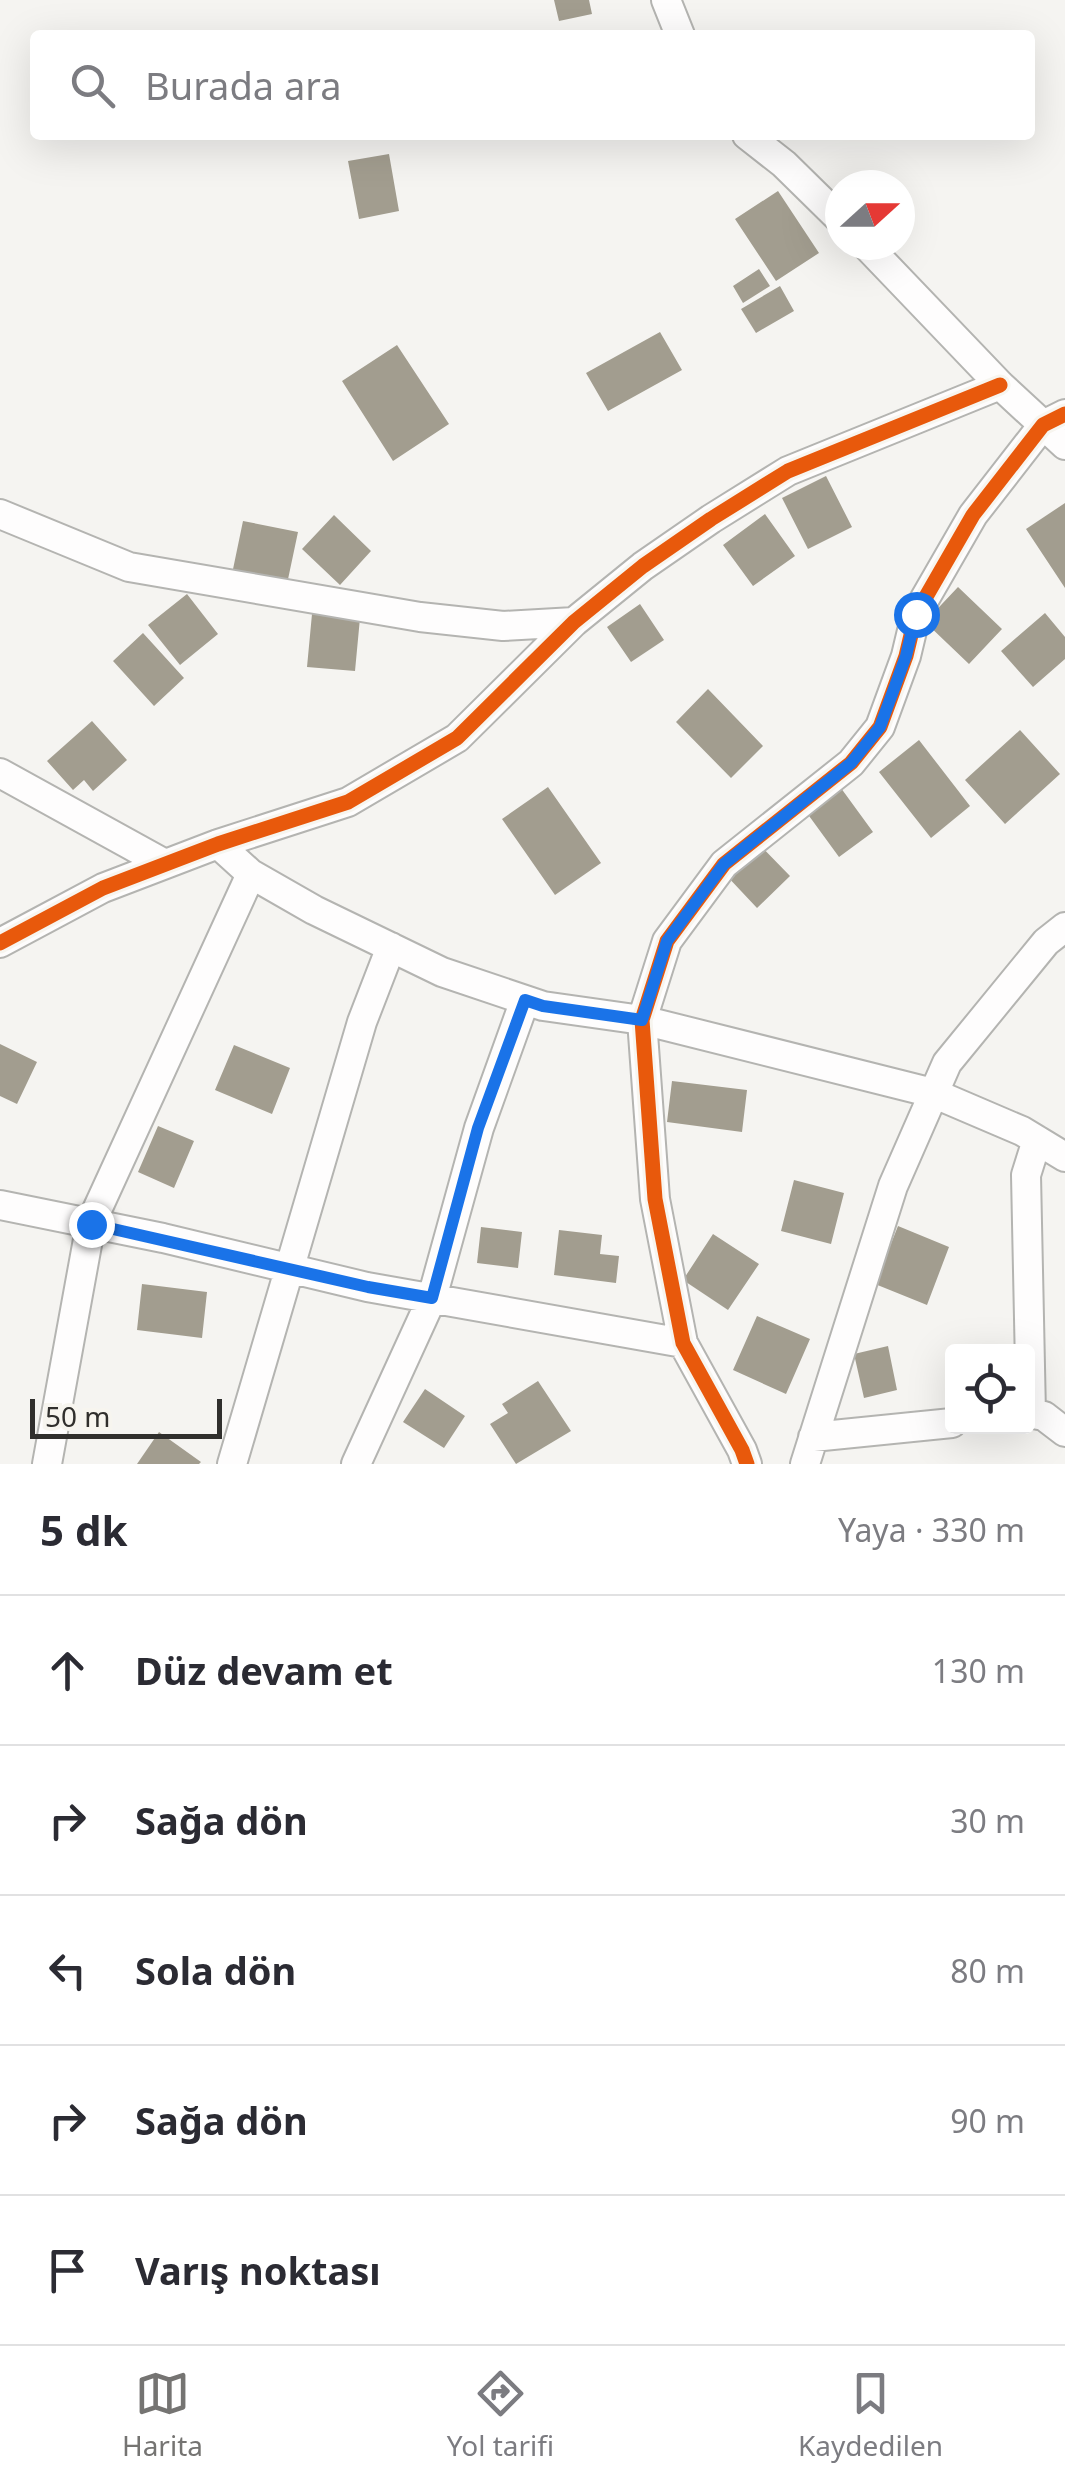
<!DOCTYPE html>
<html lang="tr">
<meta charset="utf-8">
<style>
:root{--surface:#fff;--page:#f2f2f3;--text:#2b2b33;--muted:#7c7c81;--line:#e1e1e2;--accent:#757472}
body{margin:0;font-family:"Noto Sans",sans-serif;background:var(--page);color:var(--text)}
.controls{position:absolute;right:30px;bottom:30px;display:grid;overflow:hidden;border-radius:10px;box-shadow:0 10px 40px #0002}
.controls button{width:90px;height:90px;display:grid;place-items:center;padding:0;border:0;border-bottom:2px solid var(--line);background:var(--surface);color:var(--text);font:50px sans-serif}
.compass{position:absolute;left:825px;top:170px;width:90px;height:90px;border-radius:50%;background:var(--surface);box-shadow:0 10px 40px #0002;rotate:69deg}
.scale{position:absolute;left:30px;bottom:25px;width:192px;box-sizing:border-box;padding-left:10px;border:5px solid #302f2d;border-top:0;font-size:28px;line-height:35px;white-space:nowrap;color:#302f2d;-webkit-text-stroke:8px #f7f5ef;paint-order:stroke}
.stop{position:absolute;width:30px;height:30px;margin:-22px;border:8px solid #1a73e8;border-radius:50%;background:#fff}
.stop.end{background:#1a73e8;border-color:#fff;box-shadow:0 2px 10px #0008}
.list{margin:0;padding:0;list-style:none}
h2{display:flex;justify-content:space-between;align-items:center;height:130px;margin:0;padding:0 40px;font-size:42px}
h2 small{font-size:32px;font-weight:400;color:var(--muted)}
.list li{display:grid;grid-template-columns:65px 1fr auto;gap:30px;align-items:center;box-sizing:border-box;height:150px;padding:0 40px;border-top:2px solid var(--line)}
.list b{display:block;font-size:38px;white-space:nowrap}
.list em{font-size:32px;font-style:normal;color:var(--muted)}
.icon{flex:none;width:55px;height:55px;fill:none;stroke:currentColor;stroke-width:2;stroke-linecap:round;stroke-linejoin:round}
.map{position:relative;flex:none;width:1065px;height:1464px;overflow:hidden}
.search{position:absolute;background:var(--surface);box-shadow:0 10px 40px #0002;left:30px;right:30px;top:30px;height:110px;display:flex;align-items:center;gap:25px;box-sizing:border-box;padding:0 35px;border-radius:10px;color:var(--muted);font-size:38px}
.sheet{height:880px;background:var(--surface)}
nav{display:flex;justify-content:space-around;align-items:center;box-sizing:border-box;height:140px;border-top:2px solid var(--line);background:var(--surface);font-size:28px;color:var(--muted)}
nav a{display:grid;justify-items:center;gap:5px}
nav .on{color:var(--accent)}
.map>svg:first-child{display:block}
.building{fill:#a29d8f}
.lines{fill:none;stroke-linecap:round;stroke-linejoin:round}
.street-casing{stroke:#b4b4b1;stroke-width:32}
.street{stroke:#fefdfd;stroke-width:28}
.cycleway-casing{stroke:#f7f5ef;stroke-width:21}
.cycleway{stroke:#e8590c;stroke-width:15}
.route{stroke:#1a73e8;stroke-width:12}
</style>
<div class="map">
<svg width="1065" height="1464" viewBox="0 0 1065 1464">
<rect width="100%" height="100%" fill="#f5f4f1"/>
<!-- building -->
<path class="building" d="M554,0h35l3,14 -33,7z
M389,154l10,57 -40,8 -11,-58z
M778,191l41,62 -43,28 -41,-62z
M759,269l11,17 -27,17 -10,-17z
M780,286l14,25 -38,22 -15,-24z
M660,332l22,38 -74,41 -22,-38z
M397,345l52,79 -56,37 -51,-80z
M826,476l26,51 -44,22 -26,-51z
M1065,503v85l-39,-59z
M765,514l30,42 -42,30 -30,-41z
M334,515l37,36 -31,34 -38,-36z
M243,521l55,11 -11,52 -55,-10z
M958,587l44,42 -33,35 -44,-42z
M187,594l31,40 -38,31 -32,-40z
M640,604l24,36 -33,22 -24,-35z
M1045,613l20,24v22l-32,28 -32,-36z
M312,614l48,4 -5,53 -48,-4z
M143,633l41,45 -30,28 -41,-45z
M708,689l55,57 -32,32 -55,-56z
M92,721l35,39 -34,31 -9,-11 -11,10 -26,-29z
M1020,730l40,44 -55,50 -40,-44z
M919,740l51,66 -39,32 -52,-66z
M838,784l35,48 -34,25 -35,-48z
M548,787l53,76 -46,32 -53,-76z
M758,843l32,33 -33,32 -32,-34z
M0,1044l37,18 -20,42 -17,-8z
M234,1045l56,23 -18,46 -57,-24z
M672,1081l75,9 -5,42 -75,-10z
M158,1126l36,15 -20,47 -36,-16z
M794,1180l50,13 -13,51 -50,-13z
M898,1226l51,21 -22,58 -52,-21z
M481,1227l41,5 -4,36 -41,-5z
M559,1230l43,5 -2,19 19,2 -3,27 -62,-8z
M713,1234l46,30 -31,46 -45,-30z
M142,1284l65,8 -5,46 -65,-8z
M757,1316l53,23 -24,55 -53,-24z
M888,1346l9,44 -33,8 -10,-44z
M538,1381l33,50 -55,33 -26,-40 18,-11 -6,-9z
M425,1389l40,27 -21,32 -41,-26z
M159,1432l42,30 -2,2h-62z"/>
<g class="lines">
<!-- street casing -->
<g class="street-casing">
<path id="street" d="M666,0l14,35
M747,135l37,29 56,55
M866,245l134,140 65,60
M0,514l129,53 291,50 83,9 71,-4
M0,773l165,91
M218,844l33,30 63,36 128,62 101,34 99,14 291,73 89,38 43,26
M0,943l103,-55 115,-44 130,-42 109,-64 117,-116 69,-56 68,-47 77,-48 212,-86
M0,1205l163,33 204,49 316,56
M1028,1413l16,3 21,16
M1031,1414l-5,-239 11,-35
M813,1437l139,-14
M47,1464l44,-241 160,-349
M232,1464l130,-442 29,-75
M356,1464l76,-166 47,-170 46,-128
M747,1464l-5,-14 -59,-107 -28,-144 -13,-179 25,-79 57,-77 127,-101 29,-36 26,-71 10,-42 57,-99 70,-90 22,-11
M805,1464l88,-278 54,-123 99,-121 19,-15"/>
</g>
<!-- street -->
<use href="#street" class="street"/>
<!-- cycleway casing -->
<g class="cycleway-casing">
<path id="cycleway" d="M0,943l103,-55 115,-44 130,-42 109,-64 117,-116 69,-56 68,-47 77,-48 212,-86
M747,1464l-5,-14 -59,-107 -28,-144 -13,-179 25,-79 57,-77 127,-101 29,-36 26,-71 10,-42 57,-99 70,-90 22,-11"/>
</g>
<!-- cycleway -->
<use href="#cycleway" class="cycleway"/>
</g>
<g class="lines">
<!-- route -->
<path class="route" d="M91,1224l277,63 64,11 46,-170 47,-128 18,6 99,14 25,-79 57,-77 127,-101 29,-36 26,-71 10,-42"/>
</g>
</svg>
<div class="controls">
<button><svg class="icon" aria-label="locate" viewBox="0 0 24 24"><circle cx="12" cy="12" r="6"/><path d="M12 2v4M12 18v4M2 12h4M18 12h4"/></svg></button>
</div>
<svg class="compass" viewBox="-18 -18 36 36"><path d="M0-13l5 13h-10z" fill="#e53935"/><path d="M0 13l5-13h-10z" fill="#7c7c81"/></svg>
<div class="scale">50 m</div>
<div class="stop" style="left:916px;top:614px"></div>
<div class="stop end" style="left:91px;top:1224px"></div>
<div class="search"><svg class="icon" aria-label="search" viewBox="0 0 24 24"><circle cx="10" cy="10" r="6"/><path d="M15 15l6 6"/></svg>Burada ara</div>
</div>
<section class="sheet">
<h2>5 dk<small>Yaya · 330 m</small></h2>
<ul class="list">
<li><svg class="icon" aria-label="ahead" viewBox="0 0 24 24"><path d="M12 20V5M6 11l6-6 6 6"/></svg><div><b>Düz devam et</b></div><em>130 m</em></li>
<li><svg class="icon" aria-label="right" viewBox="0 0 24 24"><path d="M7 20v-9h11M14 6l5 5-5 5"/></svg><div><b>Sağa dön</b></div><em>30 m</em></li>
<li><svg class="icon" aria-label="left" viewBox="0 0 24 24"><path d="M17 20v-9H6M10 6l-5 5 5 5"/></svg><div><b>Sola dön</b></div><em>80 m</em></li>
<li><svg class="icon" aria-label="right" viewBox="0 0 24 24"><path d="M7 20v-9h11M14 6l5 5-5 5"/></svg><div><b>Sağa dön</b></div><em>90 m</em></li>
<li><svg class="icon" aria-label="arrive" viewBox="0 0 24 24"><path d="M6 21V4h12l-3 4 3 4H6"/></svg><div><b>Varış noktası</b></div></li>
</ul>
</section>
<nav>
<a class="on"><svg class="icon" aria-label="map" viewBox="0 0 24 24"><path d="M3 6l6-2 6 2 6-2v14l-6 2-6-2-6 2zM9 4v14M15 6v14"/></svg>Harita</a>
<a><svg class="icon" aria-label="directions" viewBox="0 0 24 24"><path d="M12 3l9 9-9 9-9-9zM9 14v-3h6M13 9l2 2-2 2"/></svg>Yol tarifi</a>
<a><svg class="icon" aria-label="saved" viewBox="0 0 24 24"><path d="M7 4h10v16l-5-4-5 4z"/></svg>Kaydedilen</a>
</nav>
